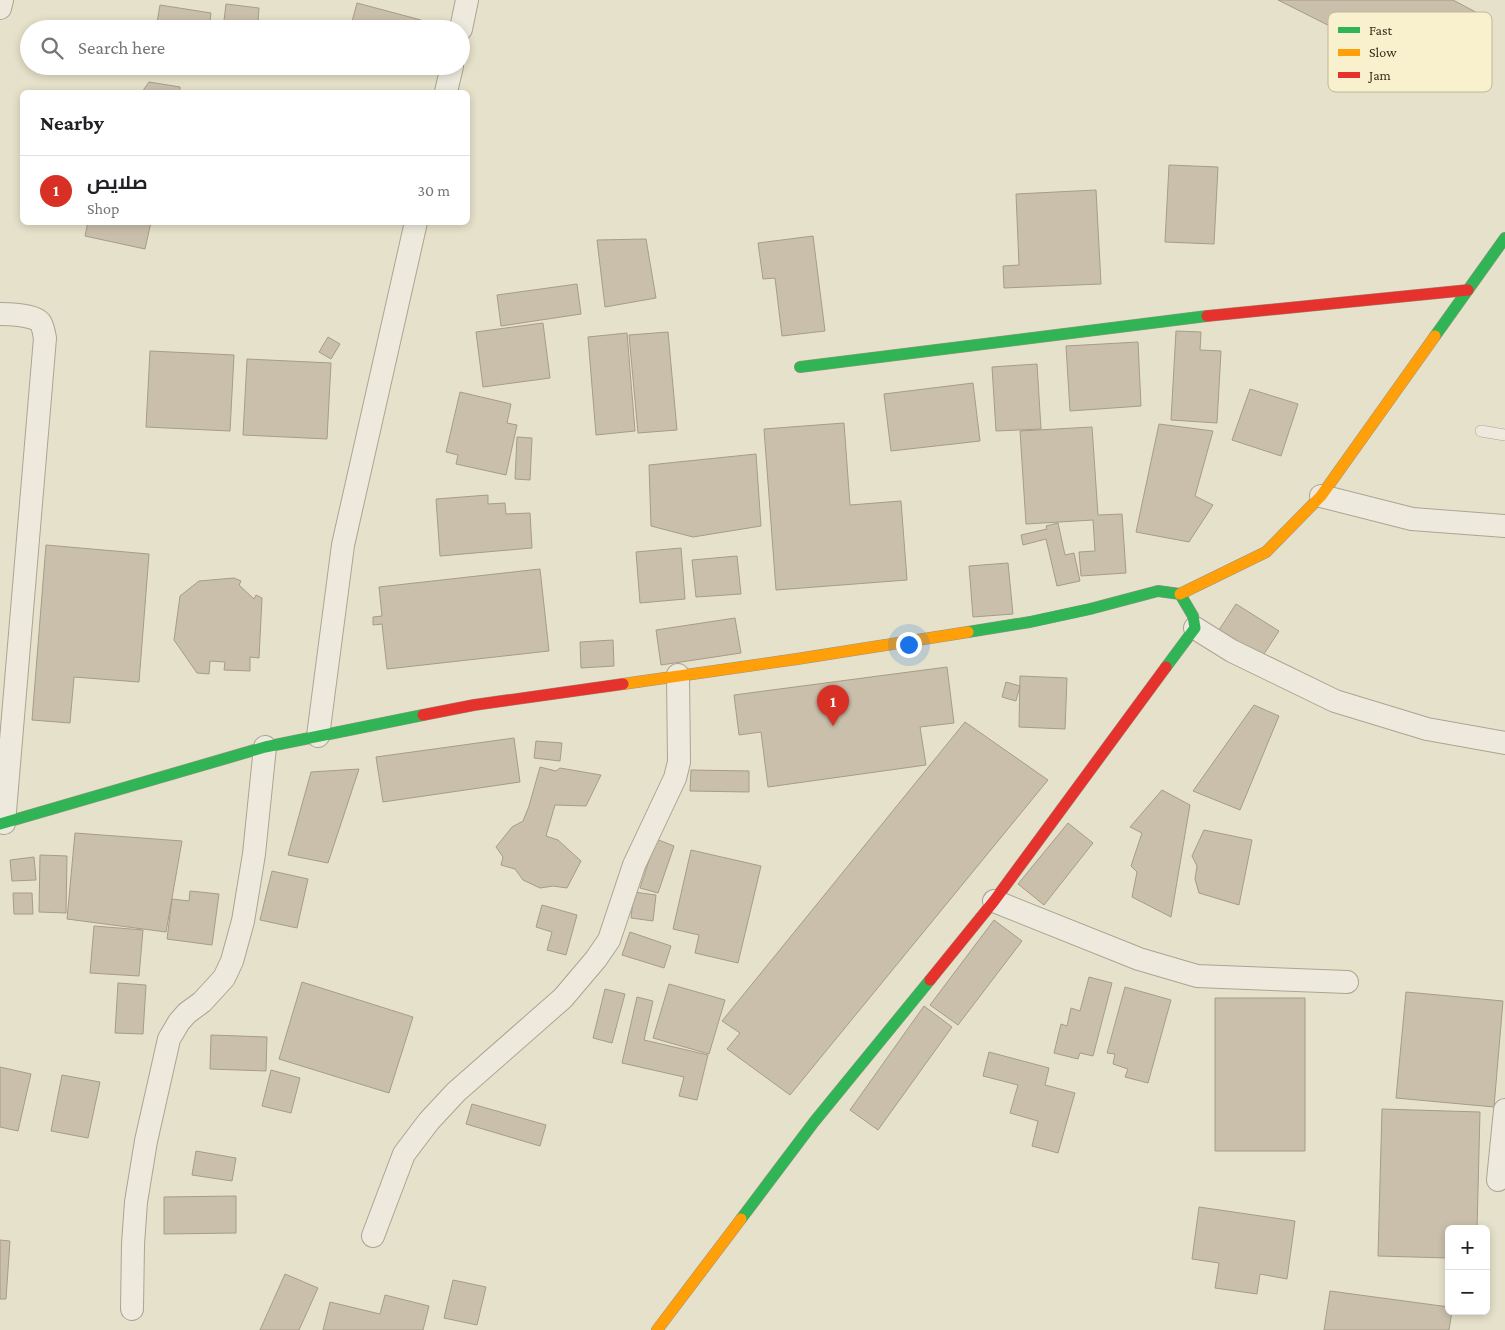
<!DOCTYPE html>
<meta charset="utf-8">
<style>
:root{--surface:#fff;--page:#f6f6f6;--text:#202124;--muted:#757577;--line:#e0e0e0;--accent:#d93025}
body{margin:0;font-family:"Crimson Pro",Cairo,serif;background:var(--page);color:var(--text)}
.controls{position:absolute;right:15px;bottom:15px;display:grid;overflow:hidden;border-radius:8px;box-shadow:0 2px 8px #0003}
.controls button{width:45px;height:45px;display:grid;place-items:center;padding:0;border:0;border-bottom:1px solid var(--line);background:var(--surface);color:var(--text);font:25px sans-serif}
.you{position:absolute;left:908px;top:644px;width:18px;height:18px;margin:-12px;border:4px solid #fff;border-radius:50%;background:#1a73e8;box-shadow:0 0 0 8px #1a73e833}
.badge{display:grid;place-items:center;width:32px;height:32px;border-radius:50%;background:var(--accent);color:#fff;font-size:16px;font-weight:700}
.pin{position:absolute;translate:-50% -41px;filter:drop-shadow(0 1px 2px #0008)}
.pin::after{content:'';position:absolute;top:26px;width:18px;height:15px;background:inherit;clip-path:polygon(0 0,100% 0,50% 100%)}
.list{margin:0;padding:0;list-style:none}
h2{display:flex;justify-content:space-between;align-items:center;height:65px;margin:0;padding:0 20px;font-size:21px}
h2 small{font-size:16px;font-weight:400;color:var(--muted)}
.list li{display:grid;grid-template-columns:32px 1fr auto;gap:15px;align-items:center;box-sizing:border-box;height:70px;padding:0 20px;border-top:1px solid var(--line)}
.list b{display:block;font-size:19px;white-space:nowrap}
.list p{margin:0;font-size:16px;white-space:nowrap;color:var(--muted)}
.list em{font-size:16px;font-style:normal;color:var(--muted)}
.icon{flex:none;width:28px;height:28px;fill:none;stroke:currentColor;stroke-width:2;stroke-linecap:round;stroke-linejoin:round}
.map{position:relative;flex:none;width:1505px;height:1330px;overflow:hidden}
.search{position:absolute;background:var(--surface);box-shadow:0 2px 8px #0003;left:20px;top:20px;width:450px;height:55px;display:flex;align-items:center;gap:12px;box-sizing:border-box;padding:0 18px;border-radius:28px;color:var(--muted);font-size:19px}
.panel{position:absolute;background:var(--surface);box-shadow:0 2px 8px #0003;left:20px;top:90px;width:450px;height:135px;border-radius:8px}
.map>svg:first-child{display:block}
.building{fill:#cabfab;stroke:#a69c89}
.lines{fill:none;stroke-linecap:round;stroke-linejoin:round}
.lane-casing{stroke:#aba494;stroke-width:12}
.street-casing{stroke:#aba494;stroke-width:24}
.fast-casing{stroke:#9a9484;stroke-width:12}
.slow-casing{stroke:#9a9484;stroke-width:12}
.jam-casing{stroke:#9a9484;stroke-width:12}
.lane{stroke:#edeadd;stroke-width:11}
.street{stroke:#edeadd;stroke-width:22}
.fast{stroke:#30b455;stroke-width:11}
.slow{stroke:#ff9f0a;stroke-width:11}
.jam{stroke:#e5322d;stroke-width:11}
.key{fill:#f9f1ce;stroke:#c0b698;stroke-width:1}
.key-label{font-size:14px;fill:#3a2d1b}
</style>
<div class="map">
<svg width="1505" height="1330" viewBox="0 0 1505 1330">
<rect width="100%" height="100%" fill="#e6e1ca"/>
<!-- building -->
<path class="building" d="M1278,0h175l32,17 -34,70z
M357,3l64,17 -3,9h-68z
M226,4l33,4 -1,13 20,3v5h-55z
M160,5l51,8 -2,16h-53z
M149,82l31,5v5h-38z
M1169,165l49,2 -4,77 -49,-2z
M1096,190l5,94 -97,4 -1,-22 16,-1 -3,-71z
M88,222h63l-6,27 -60,-13z
M813,236l12,95 -43,5 -7,-58 -12,1 -5,-36z
M646,239l10,59 -51,9 -8,-67z
M577,284l4,30 -80,12 -4,-31z
M543,323l7,55 -67,9 -7,-55z
M1176,331l25,1 -1,18 21,1 -4,72 -46,-3z
M668,332l9,98 -39,3 -9,-98z
M627,333l8,98 -39,4 -8,-98z
M328,337l12,7 -9,15 -12,-7z
M1138,342l3,64 -71,5 -4,-65z
M150,351l84,4 -4,76 -84,-4z
M247,359l84,4 -4,76 -84,-4z
M1037,364l4,65 -45,2 -4,-64z
M973,383l7,58 -89,10 -7,-57z
M1250,389l48,15 -17,52 -49,-16z
M460,392l51,12 -4,19 10,2 -11,50 -50,-11 2,-9 -12,-3z
M844,423l6,82 51,-4 6,79 -131,10 -12,-161z
M1159,424l54,7 -18,65 18,9 -24,37 -53,-10z
M1092,427l6,88 24,-1 4,59 -45,3 -2,-24 16,-1 -2,-31 -67,4 -6,-93z
M517,437l15,1 -2,42 -15,-1z
M756,454l5,72 -68,11 -42,-11 -2,-61z
M488,495v9l17,-1 1,11 24,-1 2,35 -92,8 -4,-57z
M1058,523l7,32 9,-2 6,28 -23,5 -11,-47 -23,6 -2,-10 26,-6 -1,-3z
M46,545l103,9 -10,128 -65,-5 -4,46 -38,-3z
M681,548l4,51 -45,4 -4,-51z
M737,556l4,38 -45,3 -4,-37z
M1008,563l5,51 -40,3 -4,-51z
M540,569l9,82 -162,18 -5,-45 -9,1v-8l9,-1 -3,-29z
M234,578l7,3 -2,4 15,14 2,-4 6,3 -3,60 -9,-1v14l-26,-1 1,-8 -15,-1 -1,13 -12,-1 -23,-33 6,-44 19,-15z
M1236,604l43,27 -19,29 -43,-27z
M735,618l6,35 -80,12 -5,-35z
M613,640l1,26 -33,2 -1,-26z
M947,667l7,56 -34,4 6,38 -158,22 -7,-55 -22,3 -5,-40z
M1020,676l47,2 -2,51 -46,-2z
M1006,682l14,4 -4,15 -14,-4z
M1254,705l25,11 -39,94 -47,-19z
M965,722l83,58 -258,315 -63,-46 13,-16 -18,-12z
M514,738l6,44 -137,20 -7,-45z
M536,741l26,2 -2,18 -26,-3z
M540,767l16,4 4,-3 41,7 -15,31 -31,-1 -9,31 12,4 23,21 -14,27 -14,-2 -13,2 -17,-8 -8,-11 -14,-4 2,-8 -7,-10 16,-20 11,-6 6,-15z
M359,769l-31,94 -40,-8 23,-83z
M691,770l58,1v21l-59,-1z
M1162,790l28,15 -19,112 -39,-20 5,-25 -6,-6 11,-33 -12,-6z
M1068,823l25,20 -49,62 -26,-21z
M1204,830l48,10 -13,65 -40,-12 -4,-14 2,-13 -5,-10z
M75,833l107,8 -16,91 -99,-13z
M656,839l18,7 -16,47 -18,-5z
M691,850l70,16 -23,97 -43,-10 4,-18 -26,-6z
M40,855l27,1 -1,57 -27,-1z
M34,857l2,23 -24,1 -2,-21z
M272,871l36,8 -11,49 -37,-8z
M190,891l29,3 -7,51 -45,-6 5,-40 17,2z
M634,892l22,3 -3,26 -22,-3z
M13,893h19l1,21h-19z
M542,905l35,10 -11,40 -19,-5 5,-18 -16,-5z
M994,920l28,21 -64,84 -28,-20z
M94,926l49,4 -4,46 -49,-3z
M630,932l41,14 -7,22 -42,-13z
M1089,977l23,6 -19,73 -13,-3 -2,6 -24,-6 7,-29 6,2 4,-18 9,3z
M302,982l111,35 -24,76 -110,-34z
M118,983l28,2 -3,49 -28,-1z
M669,984l56,16 -16,54 -56,-16z
M1125,987l46,13 -23,83 -23,-6 3,-8 -15,-5 2,-10 -8,-1z
M605,989l20,5 -13,49 -19,-5z
M1406,992l97,9 -9,106 -98,-9z
M637,997l16,4 -9,39 64,15 -11,45 -18,-4 5,-19 -62,-14z
M1215,998h90v153h-90z
M924,1006l28,21 -74,103 -28,-20z
M211,1035l56,2 -1,34 -56,-2z
M989,1052l60,16 -4,17 30,8 -17,60 -26,-7 6,-25 -28,-8 8,-28 -35,-9z
M0,1067l31,7 -13,57 -18,-4z
M271,1070l29,8 -9,35 -29,-7z
M62,1075l38,7 -12,56 -37,-7z
M472,1104l74,21 -6,21 -74,-22z
M1382,1109l98,3 -3,117h-28v29l-71,-2z
M196,1151l40,7 -4,23 -40,-6z
M236,1196v37l-72,1v-37z
M1199,1207l96,14 -8,58 -27,-5 -3,20 -42,-6 4,-25 -27,-4z
M0,1240l10,1 -4,58h-6z
M285,1274l33,14 -19,42h-39z
M453,1280l33,7 -9,38 -33,-7z
M1330,1291l119,16v4h3l-3,19h-125z
M385,1295l44,11 -6,24h-100l7,-28 50,12z"/>
<g class="lines">
<!-- lane casing -->
<g class="lane-casing">
<path id="lane" d="M1481,431l24,4"/>
</g>
<!-- street casing -->
<g class="street-casing">
<path id="street" d="M0,8l2,-8
M461,29l6,-29
M446,92l6,-26
M0,314c9,0 34,1 40,8 3,4 4,11 5,16l-41,485
M1321,496l91,23 93,7
M1195,628l37,23 103,50 92,28 78,14
M318,736l25,-191 73,-323
M994,901l145,58 58,17 150,6
M1498,1180l7,-70
M373,1236l31,-82 25,-33 27,-29 107,-94 33,-39 13,-19 25,-75 41,-87 4,-16 -1,-87
M132,1309l1,-65 3,-42 10,-61 23,-102 10,-17 8,-9 15,-11 22,-24 8,-17 11,-40 11,-67 11,-107"/>
</g>
<!-- fast casing -->
<g class="fast-casing">
<path id="fast" d="M1435,336l70,-98
M800,367l407,-51
M968,632l62,-10 60,-13 68,-18 22,3 13,22 2,12 -29,39
M0,824l265,-77 158,-32
M741,1219l73,-97 116,-142"/>
</g>
<!-- slow casing -->
<g class="slow-casing">
<path id="slow" d="M1180,594l86,-42 55,-56 114,-160
M623,684l174,-25 171,-27
M657,1330l84,-111"/>
</g>
<!-- jam casing -->
<g class="jam-casing">
<path id="jam" d="M1207,316l261,-26
M423,715l51,-10 149,-21
M930,980l64,-79 172,-234"/>
</g>
<!-- lane -->
<use href="#lane" class="lane"/>
<!-- street -->
<use href="#street" class="street"/>
<!-- fast -->
<use href="#fast" class="fast"/>
<!-- slow -->
<use href="#slow" class="slow"/>
<!-- jam -->
<use href="#jam" class="jam"/>
</g>
<!-- legend -->
<rect x="1328" y="12" width="164" height="80" rx="8" class="key"/>
<rect x="1338" y="27" width="22" height="6" fill="#30b455"/>
<rect x="1338" y="49" width="22" height="7" fill="#ff9f0a"/>
<rect x="1338" y="72" width="22" height="6" fill="#e5322d"/>
<g class="key-label">
<text x="1369" y="35">Fast</text>
<text x="1369" y="57">Slow</text>
<text x="1369" y="80">Jam</text>
</g>
</svg>
<div class="controls">
<button>+</button>
<button>−</button>
</div>
<div class="you"></div>
<div class="pin badge" style="left:833px;top:726px">1</div>
<div class="search"><svg class="icon" aria-label="search" viewBox="0 0 24 24"><circle cx="10" cy="10" r="6"/><path d="M15 15l6 6"/></svg>Search here</div>
<section class="panel">
<h2>Nearby<small></small></h2>
<ul class="list">
<li><span class="badge">1</span><div><b>صلايص</b><p>Shop</p></div><em>30 m</em></li>
</ul>
</section>
</div>
